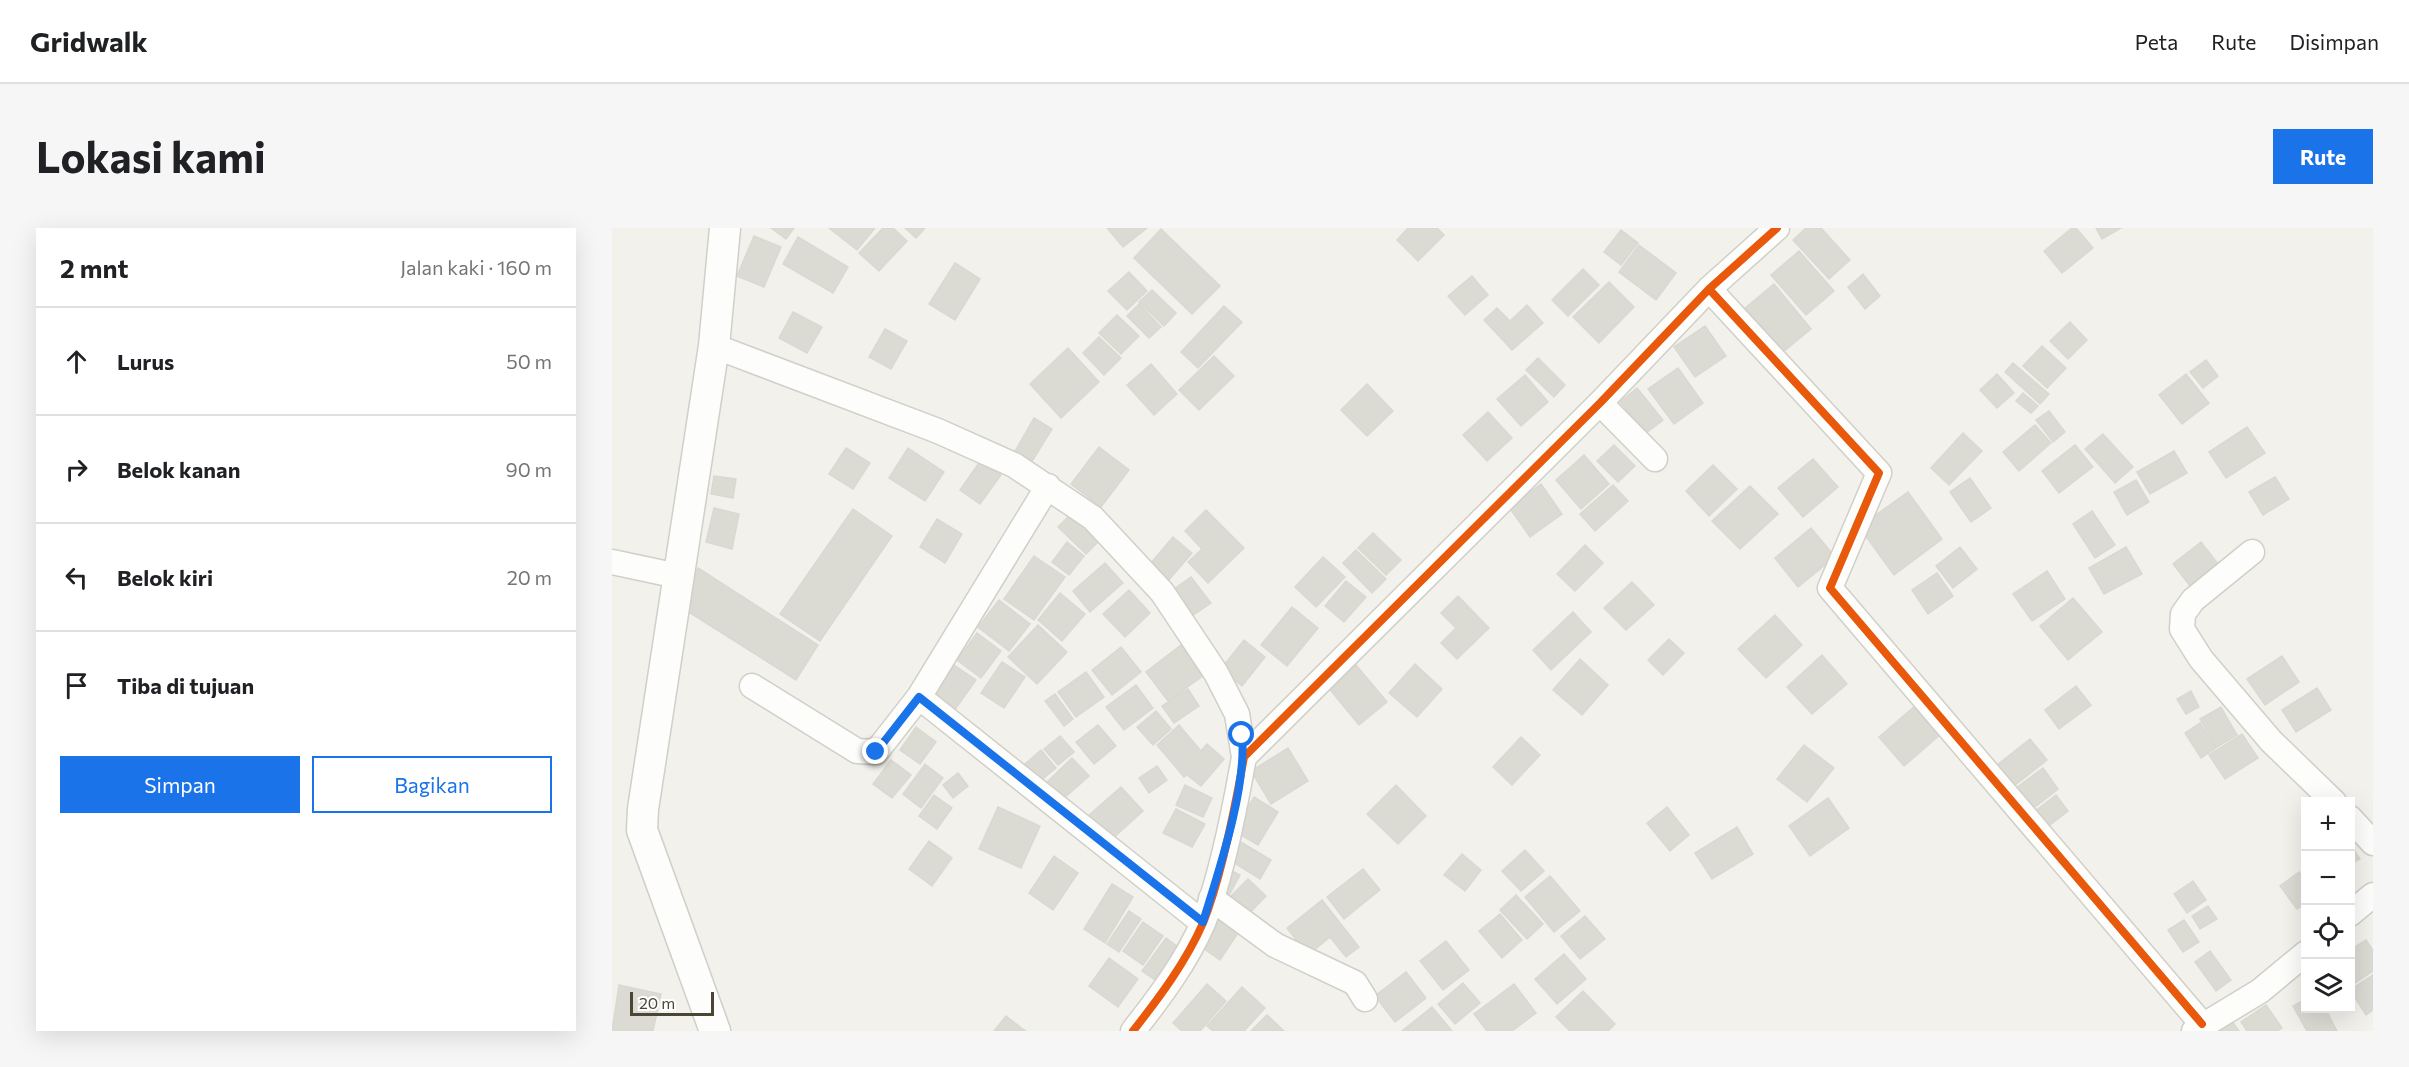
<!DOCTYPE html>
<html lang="id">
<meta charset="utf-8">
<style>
:root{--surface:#fff;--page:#f6f6f6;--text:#202124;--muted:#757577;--line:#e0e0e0;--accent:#1a73e8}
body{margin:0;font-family:Commissioner,sans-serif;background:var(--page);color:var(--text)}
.controls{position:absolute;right:18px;bottom:18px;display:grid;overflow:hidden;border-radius:0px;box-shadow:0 6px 24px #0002}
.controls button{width:54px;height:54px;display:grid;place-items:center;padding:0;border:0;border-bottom:2px solid var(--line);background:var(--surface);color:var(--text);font:30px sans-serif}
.scale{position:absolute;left:18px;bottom:15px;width:84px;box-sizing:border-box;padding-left:6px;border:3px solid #494636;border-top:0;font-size:16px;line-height:21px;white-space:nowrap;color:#494636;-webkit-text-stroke:4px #fff;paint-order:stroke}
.stop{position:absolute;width:18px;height:18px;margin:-14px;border:4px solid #1a73e8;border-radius:50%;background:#fff}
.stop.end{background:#1a73e8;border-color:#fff;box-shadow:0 2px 6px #0008}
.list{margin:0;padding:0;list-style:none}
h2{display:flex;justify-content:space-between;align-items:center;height:78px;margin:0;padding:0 24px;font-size:26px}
h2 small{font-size:20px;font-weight:400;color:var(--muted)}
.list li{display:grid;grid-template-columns:39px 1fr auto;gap:18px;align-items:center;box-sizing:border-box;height:108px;padding:0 24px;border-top:2px solid var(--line)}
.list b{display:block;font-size:22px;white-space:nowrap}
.list em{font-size:20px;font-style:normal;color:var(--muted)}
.actions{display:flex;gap:12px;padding:18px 24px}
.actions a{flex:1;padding:14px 0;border:2px solid var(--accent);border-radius:0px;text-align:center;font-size:21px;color:var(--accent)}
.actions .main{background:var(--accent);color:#fff}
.icon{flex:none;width:33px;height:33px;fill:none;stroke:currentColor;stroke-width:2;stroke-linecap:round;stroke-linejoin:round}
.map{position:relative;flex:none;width:1761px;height:803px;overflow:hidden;border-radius:0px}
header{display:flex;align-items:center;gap:36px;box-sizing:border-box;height:84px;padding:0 30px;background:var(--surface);border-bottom:2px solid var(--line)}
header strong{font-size:28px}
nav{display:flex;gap:33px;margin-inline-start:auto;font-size:21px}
.intro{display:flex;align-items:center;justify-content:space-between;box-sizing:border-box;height:144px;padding:0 36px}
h1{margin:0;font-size:42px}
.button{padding:15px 27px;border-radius:0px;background:var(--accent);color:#fff;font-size:21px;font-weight:700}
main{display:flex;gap:36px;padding:0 36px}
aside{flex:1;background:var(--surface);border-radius:0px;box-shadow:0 6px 24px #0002}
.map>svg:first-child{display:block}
.building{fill:#dbdad3;stroke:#dad9d1;stroke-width:1.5}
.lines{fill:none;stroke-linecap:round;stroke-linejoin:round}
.minor-casing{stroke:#d0cfc8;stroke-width:27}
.tertiary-casing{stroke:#d0cfc8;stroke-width:33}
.minor{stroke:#fdfdfc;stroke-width:24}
.tertiary{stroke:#fdfdfc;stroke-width:30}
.cycleway-casing{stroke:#fff;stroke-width:11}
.cycleway{stroke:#e8590c;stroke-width:8}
.route{stroke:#1a73e8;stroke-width:8}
</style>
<header>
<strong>Gridwalk</strong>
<nav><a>Peta</a><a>Rute</a><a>Disimpan</a></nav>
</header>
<div class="intro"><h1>Lokasi kami</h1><a class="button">Rute</a></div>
<main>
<aside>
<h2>2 mnt<small>Jalan kaki · 160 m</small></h2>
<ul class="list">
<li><svg class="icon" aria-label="ahead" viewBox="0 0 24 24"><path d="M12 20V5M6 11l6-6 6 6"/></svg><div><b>Lurus</b></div><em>50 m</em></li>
<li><svg class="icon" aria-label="right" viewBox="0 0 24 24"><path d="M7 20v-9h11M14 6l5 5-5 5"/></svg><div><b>Belok kanan</b></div><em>90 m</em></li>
<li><svg class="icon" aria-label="left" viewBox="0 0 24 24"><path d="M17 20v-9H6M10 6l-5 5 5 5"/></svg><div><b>Belok kiri</b></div><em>20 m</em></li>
<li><svg class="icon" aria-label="arrive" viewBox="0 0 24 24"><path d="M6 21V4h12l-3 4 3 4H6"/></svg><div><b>Tiba di tujuan</b></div></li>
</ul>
<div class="actions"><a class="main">Simpan</a><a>Bagikan</a></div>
</aside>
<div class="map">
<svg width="1761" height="803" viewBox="0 0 1761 803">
<rect width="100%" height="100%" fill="#f2f1eb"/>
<!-- building -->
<path class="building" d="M159,0h23l-8,11z
M217,0h46l-18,22z
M271,0h10l14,13 -28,30 -20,-18z
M293,0h20l-9,10z
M495,0h40l-24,19z
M796,0h29l7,7 -26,26 -21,-21z
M1194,0h15l29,32 -21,19 -36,-39z
M1460,0h4l17,20 -31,25 -18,-22z
M1484,0h25l-19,11z
M549,1l59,57 -28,28 -58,-56z
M1009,2l17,13 -17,22 -17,-13z
M142,8l27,11 -17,40 -27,-11z
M186,9l50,30 -15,26 -50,-29z
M1027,17l37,28 -20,27 -37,-28z
M1187,23l35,40 -28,24 -35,-40z
M343,35l25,16 -25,41 -26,-16z
M971,41l16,16 -31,31 -16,-16z
M517,44l18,19 -20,19 -19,-19z
M1251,46l17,22 -15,13 -17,-22z
M860,48l16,19 -23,20 -17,-19z
M997,54l25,25 -35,36 -26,-26z
M1162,56l37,45 -29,24 -37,-45z
M540,62l24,23 -12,13 -25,-24z
M527,76l22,23 -12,11 -22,-22z
M915,77l16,18 -31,27 -28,-30 13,-12 13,13z
M612,78l18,16 -44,46 -17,-16z
M181,84l29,15 -15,26 -28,-15z
M505,87l22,21 -18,18 -22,-21z
M1458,94l17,18 -19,19 -18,-18z
M1093,98l21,30 -31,21 -21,-30z
M273,101l22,12 -16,28 -22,-12z
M487,109l22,21 -17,17 -21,-22z
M1430,118l24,22 -19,20 -24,-22z
M456,120l31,34 -38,36 -31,-34z
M602,128l20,20 -35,34 -20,-20z
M926,130l27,27 -11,12 -28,-27z
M1594,132l12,16 -15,12 -13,-16z
M1401,135l36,31 -9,10 -35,-32z
M539,136l26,30 -23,21 -27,-30z
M1066,140l25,35 -29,21 -26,-35z
M1385,146l17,19 -17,15 -17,-18z
M1574,146l23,29 -27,21 -23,-29z
M913,147l23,27 -27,24 -24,-27z
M755,156l26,27 -26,25 -26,-26z
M1025,160l26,32 -17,13 -26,-31z
M1411,165l15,13 -7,7 -15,-12z
M1437,183l16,21 -12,10 -17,-22z
M876,184l24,26 -25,23 -24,-26z
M422,190l18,11 -21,34 -17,-10z
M1423,197l16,18 -32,28 -16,-19z
M1635,199l18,26 -39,25 -17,-26z
M1351,205l19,18 -33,34 -18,-17z
M1491,206l30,33 -18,16 -30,-34z
M1002,217l21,21 -17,16 -21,-21z
M1463,217l18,22 -34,26 -17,-22z
M487,219l30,23 -28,37 -30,-23z
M234,220l24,15 -17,26 -24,-15z
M296,220l36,24 -19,29 -36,-23z
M1562,223l13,22 -37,21 -13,-22z
M972,227l25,29 -28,25 -25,-29z
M1201,231l25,28 -35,30 -25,-29z
M369,232l20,15 -21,29 -20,-14z
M1101,237l24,24 -28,27 -23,-25z
M102,248l22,3 -3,19 -22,-4z
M1663,249l14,22 -26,16 -14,-23z
M1358,250l21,30 -20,14 -21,-30z
M1524,252l13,22 -22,13 -13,-23z
M929,256l21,30 -32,23 -21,-30z
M1001,257l15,16 -33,30 -15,-17z
M1138,258l28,28 -38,35 -28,-28z
M1296,264l34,47 -48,36 -35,-48z
M102,280l25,6 -7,35 -26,-7z
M241,281l39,27 -72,105 -40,-27z
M594,282l38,38 -36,35 -20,-21 14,-13 -17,-18z
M462,283l27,28 -15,15 -28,-27z
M1480,283l23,34 -20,13 -22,-34z
M325,291l25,15 -17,29 -25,-16z
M1199,300l24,29 -37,30 -23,-29z
M761,305l28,27 -15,15 -28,-27z
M561,309l19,16 -24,28 -18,-17z
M455,314l17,14 -15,19 -17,-13z
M1589,314l18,23 -29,21 -17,-22z
M973,317l18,18 -28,28 -18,-17z
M1348,319l17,22 -24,19 -17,-22z
M1514,319l16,27 -38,20 -15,-26z
M744,322l30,29 -14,14 -29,-30z
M422,328l31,21 -31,43 -30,-21z
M711,329l22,20 -29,30 -21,-20z
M493,335l18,20 -33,29 -17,-21z
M86,340l120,77 -22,35 -120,-76z
M1435,343l18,28 -33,22 -19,-27z
M1325,345l16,23 -25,18 -16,-24z
M579,349l20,26 -25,17 -19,-26z
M734,353l20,16 -22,25 -19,-16z
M1020,354l22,23 -28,25 -22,-22z
M517,362l21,23 -25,24 -22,-23z
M448,365l25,21 -23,27 -24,-21z
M846,368l31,32 -32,31 -16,-16 15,-15 -15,-15z
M1461,370l29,34 -34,28 -28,-34z
M387,372l31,24 -21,27 -31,-24z
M680,379l26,21 -31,38 -26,-21z
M961,384l18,20 -40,38 -18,-20z
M1163,387l27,30 -36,33 -28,-29z
M426,397l29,27 -30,32 -29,-27z
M365,405l24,18 -20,27 -24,-18z
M1057,411l15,14 -21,22 -15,-15z
M632,412l21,17 -23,29 -21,-17z
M569,417l23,30 -36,26 -22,-29z
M509,419l20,25 -29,23 -20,-25z
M1210,427l25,29 -35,30 -25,-27z
M1670,428l17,26 -34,23 -18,-26z
M968,431l28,26 -26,30 -29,-25z
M390,434l23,15 -21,31 -23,-15z
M803,436l27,25 -25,28 -28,-24z
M342,437l22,15 -22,31 -22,-16z
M744,437l31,37 -28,23 -31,-38z
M474,444l18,25 -28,20 -18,-25z
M524,457l17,23 -29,22 -18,-23z
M1464,458l15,19 -32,24 -14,-19z
M1705,460l14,22 -35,22 -14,-22z
M576,461l11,17 -25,17 -12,-17z
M1579,463l8,16 -13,7 -9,-15z
M443,466l18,25 -9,7 -19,-25z
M1304,477l25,29 -37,32 -25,-29z
M1609,479l16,28 -20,12 -17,-28z
M544,483l15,18 -18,16 -16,-18z
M1588,495l16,25 -15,10 -16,-25z
M486,497l18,21 -22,18 -18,-22z
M567,497l22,26 6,-7 17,15 -23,27 -14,-11 -3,2 -27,-32z
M304,499l20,15 -16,22 -20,-14z
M1630,506l16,24 -33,21 -16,-24z
M448,508l14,16 -16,13 -14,-16z
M909,509l19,18 -28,30 -19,-18z
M1418,511l17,21 -33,26 -17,-21z
M1192,517l30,23 -27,34 -30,-23z
M676,520l20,33 -37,23 -20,-33z
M429,522l15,18 -16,13 -15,-17z
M460,530l17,18 -27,24 -16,-17z
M279,532l20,15 -19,23 -19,-14z
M313,536l18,14 -22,30 -18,-14z
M545,538l10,14 -18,13 -10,-15z
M1431,540l15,21 -27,21 -16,-21z
M346,545l10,13 -15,12 -10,-13z
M573,557l27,13 -9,19 -27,-12z
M784,557l30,31 -28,28 -31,-30z
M509,559l22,24 -33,30 -22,-25z
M322,567l18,13 -15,21 -18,-13z
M1444,567l12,16 -22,17 -12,-16z
M642,569l24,15 -20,33 -24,-14z
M1216,570l21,30 -39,28 -21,-30z
M386,579l42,19 -19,42 -42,-19z
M1055,579l22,28 -19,16 -23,-28z
M564,581l29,15 -13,23 -29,-14z
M1125,599l16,27 -41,25 -17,-26z
M317,613l23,17 -20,28 -23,-17z
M627,613l32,19 -11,19 -32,-20z
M1738,616l10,15 -10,5z
M913,622l19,21 -23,20 -19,-20z
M850,626l19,16 -16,21 -21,-16z
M442,628l24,17 -25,37 -24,-17z
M616,641l12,6 -12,22 -12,-6z
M751,641l17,21 -36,29 -17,-22z
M1687,644l7,8v24l-9,5 -17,-23z
M938,648l30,35 -26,21 -29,-35z
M636,651l18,17 -24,25 -18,-18z
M1581,653l13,19 -19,13 -13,-19z
M500,656l21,13 -28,46 -21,-14z
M904,667l27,29 -16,15 -27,-29z
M710,672l37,47 -13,10 -16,-20 -22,18 -21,-27z
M1596,678l9,13 -17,10 -8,-13z
M517,683l12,8 -22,33 -12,-8z
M888,686l22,26 -20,18 -23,-27z
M973,688l20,23 -25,20 -19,-23z
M603,689l23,16 -18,27 -23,-16z
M1572,692l15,22 -16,10 -15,-22z
M531,694l20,14 -20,29 -20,-14z
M554,710l19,14 -24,32 -19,-13z
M1754,712l7,10v21l-23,15v-36z
M834,713l23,29 -26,20 -23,-29z
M1598,723l21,29 -15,11 -21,-29z
M952,726l22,25 -29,25 -22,-25z
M497,730l29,21 -20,28 -29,-21z
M794,744l20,26 -31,24 -20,-26z
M1761,747v35l-7,5 -16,-25z
M851,755l17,20 -25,21 -17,-20z
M595,756l19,17 -26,30h-18l-9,-8z
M902,756l22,29 -24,18h-25l-13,-17z
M7,757l42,9 -8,37h-41z
M630,759l23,21 -21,23h-31l-6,-5z
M971,763l32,33 -7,7h-38l-14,-14z
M1694,771v9h19l12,23h-30l-14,-25z
M1654,777l16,23 -5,3h-30l-6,-9z
M820,779l20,24h-50z
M655,787l17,16h-33z
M394,788l18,14 2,1h-32z
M1617,789l10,14h-30z"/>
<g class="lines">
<!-- minor casing -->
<g class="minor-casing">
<path id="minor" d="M1097,61l170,184 -49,115 372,436
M102,118l224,85 76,34 79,53 69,74 54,81 21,41 7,43
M988,175l55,56
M1640,324l-59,48 -10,14 -1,15 19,30 70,82 63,61
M0,334l66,14
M140,458l105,65 19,1 43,-55 129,-211
M307,469l284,226
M1738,590l23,25
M599,670l64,47 80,38 10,16
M1738,686l23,-19
M521,803c26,-33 53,-69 70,-108 19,-47 32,-115 41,-166l356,-354 109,-114 68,-61
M1582,803l66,-40 46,-38"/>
</g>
<!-- tertiary casing -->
<g class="tertiary-casing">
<path id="tertiary" d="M103,803l-73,-201 1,-21 71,-463 11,-118"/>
</g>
<!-- minor -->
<use href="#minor" class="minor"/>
<!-- tertiary -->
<use href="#tertiary" class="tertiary"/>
<!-- cycleway casing -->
<g class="cycleway-casing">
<path id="cycleway" d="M1097,61l170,184 -49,115 372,436
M521,803c26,-33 53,-69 70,-108 19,-47 32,-115 41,-166l356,-354 109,-114 68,-61"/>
</g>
<!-- cycleway -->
<use href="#cycleway" class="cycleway"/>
</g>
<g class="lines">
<!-- route -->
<path class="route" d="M264,524l43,-55 284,225c16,-52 44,-134 39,-187"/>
</g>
</svg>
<div class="controls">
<button>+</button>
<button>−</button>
<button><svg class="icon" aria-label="locate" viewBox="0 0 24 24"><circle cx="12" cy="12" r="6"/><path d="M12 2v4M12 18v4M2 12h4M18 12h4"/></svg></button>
<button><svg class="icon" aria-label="layers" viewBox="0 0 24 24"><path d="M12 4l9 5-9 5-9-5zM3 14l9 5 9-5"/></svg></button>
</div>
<div class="scale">20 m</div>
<div class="stop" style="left:630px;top:507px"></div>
<div class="stop end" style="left:264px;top:524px"></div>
</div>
</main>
